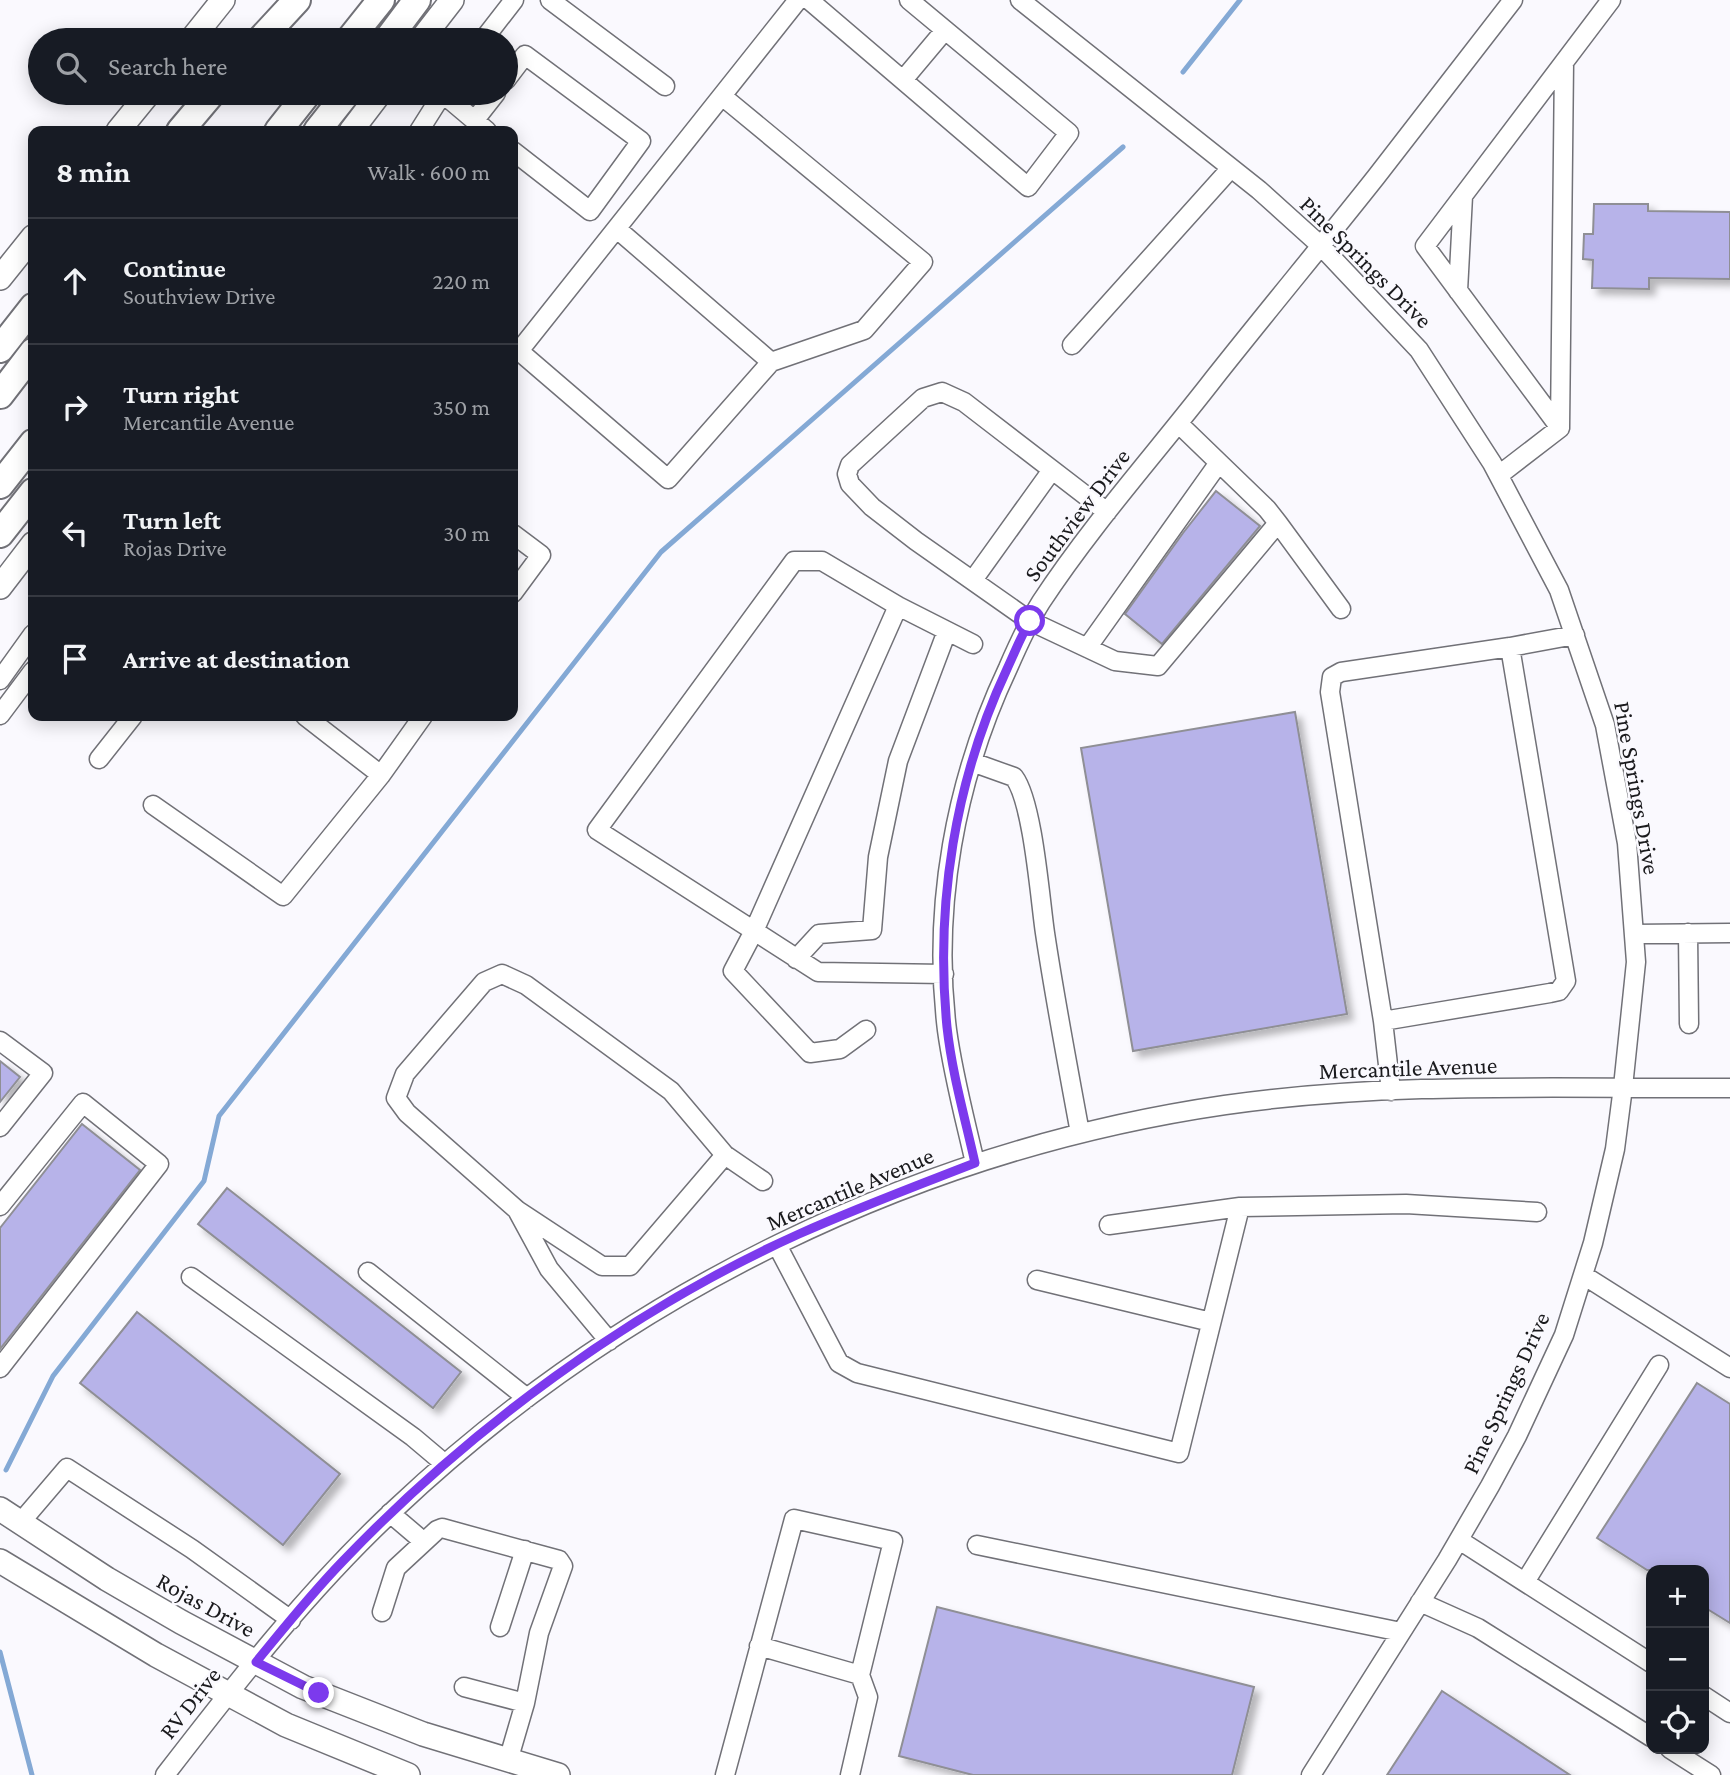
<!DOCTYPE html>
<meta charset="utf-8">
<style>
:root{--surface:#171b24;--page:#20242c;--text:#f1f3f6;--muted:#9ea1a6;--line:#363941}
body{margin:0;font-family:"Crimson Pro",serif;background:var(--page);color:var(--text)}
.controls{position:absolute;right:21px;bottom:21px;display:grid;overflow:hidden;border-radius:14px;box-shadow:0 4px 18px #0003}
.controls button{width:63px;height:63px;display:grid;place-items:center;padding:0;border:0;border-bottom:2px solid var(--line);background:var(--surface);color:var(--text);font:35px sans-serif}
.stop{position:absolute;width:21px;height:21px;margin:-16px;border:5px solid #7c3aed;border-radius:50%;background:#fff}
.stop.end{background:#7c3aed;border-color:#fff;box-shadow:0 2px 7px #0008}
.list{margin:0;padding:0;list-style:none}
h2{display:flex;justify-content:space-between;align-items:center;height:91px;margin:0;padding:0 28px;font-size:30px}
h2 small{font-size:23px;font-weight:400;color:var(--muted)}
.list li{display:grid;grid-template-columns:46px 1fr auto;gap:21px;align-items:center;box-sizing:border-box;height:126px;padding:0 28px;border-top:2px solid var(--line)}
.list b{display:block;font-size:26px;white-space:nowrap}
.list p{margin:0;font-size:23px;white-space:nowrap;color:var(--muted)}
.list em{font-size:23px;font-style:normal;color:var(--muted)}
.icon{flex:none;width:38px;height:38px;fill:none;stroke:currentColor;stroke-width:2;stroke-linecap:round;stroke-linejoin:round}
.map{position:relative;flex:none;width:1730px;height:1775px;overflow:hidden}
.search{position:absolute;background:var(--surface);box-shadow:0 4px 18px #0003;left:28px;top:28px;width:490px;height:77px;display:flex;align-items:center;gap:18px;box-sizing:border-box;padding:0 24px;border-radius:38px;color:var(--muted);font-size:26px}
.panel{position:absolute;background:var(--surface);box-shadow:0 4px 18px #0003;left:28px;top:126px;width:490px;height:595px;border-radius:14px}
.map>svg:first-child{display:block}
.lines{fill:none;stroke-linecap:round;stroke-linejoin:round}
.stream{stroke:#84a9d5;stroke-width:5}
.building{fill:#b7b3e9;stroke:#8f8f95;stroke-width:2;filter:url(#shadow)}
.minor-casing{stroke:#717177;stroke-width:21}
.major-casing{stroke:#717177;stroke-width:26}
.highway-casing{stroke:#717177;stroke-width:30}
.minor{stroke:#fff;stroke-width:18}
.major{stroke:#fff;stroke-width:23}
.highway{stroke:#fff;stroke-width:26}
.route{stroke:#7c3aed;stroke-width:9}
.labels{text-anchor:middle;stroke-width:5;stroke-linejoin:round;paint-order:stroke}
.street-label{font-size:24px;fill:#1a1a1d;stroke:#faf9fe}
</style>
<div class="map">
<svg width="1730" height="1775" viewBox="0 0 1730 1775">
<defs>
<filter id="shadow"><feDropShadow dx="6" dy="6" stdDeviation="3.5" flood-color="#0004"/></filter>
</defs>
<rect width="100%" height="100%" fill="#faf9fe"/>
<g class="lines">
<!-- stream -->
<path class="stream" d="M1183,72l57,-72
M6,1470l47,-94 151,-195 15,-65 442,-564 462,-405
M0,1652l32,123"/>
</g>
<!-- building -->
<path class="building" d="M1594,204h54v7l82,1v67l-81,-1v11l-57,-1 1,-28 -10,-1 1,-25h9z
M1216,491l44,35 -98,118 -37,-30 58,-81z
M1295,712l52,302 -214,37 -52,-303z
M0,1061l20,16 -20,25z
M82,1124l58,46 -140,179v-121z
M227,1188l234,184 -28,36 -235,-184z
M137,1312l203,162 -57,71 -203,-162z
M1697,1383l33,21v219l-26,-16v-37h-57l-50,-32z
M937,1607l317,80 -22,88h-259l-74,-19z
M1442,1691l128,84h-183z"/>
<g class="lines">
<!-- minor casing -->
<g class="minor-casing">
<path id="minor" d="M550,0l115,86
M809,0l219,187 41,-54 -160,-133
M1020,0l239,190 61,55 99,105 73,113 67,127 46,135 22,118 9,119 -13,125 -8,62 -22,94 -29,92 -47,101 -27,50 -43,74 -136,215
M483,40l31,-40
M506,80l19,-25 116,86 -51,70 -77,-60
M903,80l42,-50
M442,93l45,38
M722,96l201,166 -59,68 -93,32
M474,121l22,-28
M419,131l24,-38
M617,229l154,133 -103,117 -149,-128 279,-351
M1458,291l5,-95
M1072,345l159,-177
M1560,428l4,-366
M1499,475l61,-47 -135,-182 186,-246
M1107,512l-143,-110 -22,-10 -19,6 -73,67 -3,9 3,10 22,23 44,34 114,80 85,40 43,5 120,-143 -11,-14 -88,-85
M1278,523l63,86
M513,534l28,21 -28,38
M973,580l79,-110
M898,606l75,38
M1087,648l131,-184
M0,680l33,-46
M0,715l33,-44
M305,716l76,59 42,-59
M99,759l34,-43
M972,762l42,15c19,25 26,122 31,156 10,67 23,134 35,200
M153,805l130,91 98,-121
M1688,933l1,91
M1634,934l96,-1
M796,959l23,-25 53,-4 6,-73 20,-96 49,-130
M1383,1021l-53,-329 2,-15 9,-5 169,-25 65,-12
M866,1030l-26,19 -30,4 -77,-82 21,-40 144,-325 -76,-45h-28l-197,269 221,142 126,2
M0,1041l43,32 -43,54
M1391,1091l-8,-70 167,-28 9,-2 7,-10 -56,-334
M725,1155l38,26
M975,1163c-10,-44 -22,-88 -28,-133 -15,-122 8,-250 61,-362 10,-23 20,-45 33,-66 52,-79 116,-150 174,-225 53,-67 108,-133 161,-200 46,-59 91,-118 137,-177
M0,1206l83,-103 76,61 -159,204
M517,1210l85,56h28l95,-111 -54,-64 -145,-106 -24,-11 -18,8 -79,92 -9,24 11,15 110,97 32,59 60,72
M1109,1225l131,-18
M777,1245l62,118 18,10 322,80 61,-246 166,-3 131,8
M368,1272l159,126
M1583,1275l147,93
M191,1277l222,160 32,27
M1037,1280l174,42
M390,1513l34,29
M20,1523l47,-55 125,81 99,71
M1459,1540l192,123
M977,1545l424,87
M1525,1582l134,-217
M1420,1602l58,26 173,109
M382,1612l14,-44 41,-38 5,-2 117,32 4,6 -24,67 -14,70
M500,1627l25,-77
M464,1687l61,16 -17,58
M1704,1696l26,17
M1670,1749l41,26
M165,1775c71,-92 144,-186 230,-266 227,-214 521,-359 830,-404 167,-24 337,-16 505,-17
M725,1775l69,-256 99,22 -33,134 -101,-29
M850,1775l18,-78 -8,-22"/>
</g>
<!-- major casing -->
<g class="major-casing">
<path id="major" d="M191,40l32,-40
M421,40l31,-40
M118,131l31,-38
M351,131l29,-38
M0,278l33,-41
M0,587l33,-43
M0,1509l107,70 74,43 122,65 120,47 135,41
M0,1561l156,94 130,70 122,50"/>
</g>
<!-- highway casing -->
<g class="highway-casing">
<path id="highway" d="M260,40l37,-40
M349,40l32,-40
M387,40l30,-40
M180,131l32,-38
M278,131l30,-38
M317,131l30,-38
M0,349l33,-42
M0,395l33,-43
M0,485l33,-42
M0,534l33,-42"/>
</g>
<!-- minor -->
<use href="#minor" class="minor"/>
<!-- major -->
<use href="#major" class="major"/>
<!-- highway -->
<use href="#highway" class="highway"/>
</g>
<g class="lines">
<!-- route -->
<path class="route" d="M319,1693l-63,-31c28,-34 55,-68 86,-100 127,-133 288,-252 457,-328 58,-26 117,-48 176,-71 -10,-45 -23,-90 -28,-136 -12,-122 8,-247 60,-358 8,-17 14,-33 23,-48"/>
</g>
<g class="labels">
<!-- street labels -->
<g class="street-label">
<text transform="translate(1366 262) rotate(45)" y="8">Pine Springs Drive</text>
<text transform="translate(1077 515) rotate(-53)" y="8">Southview Drive</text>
<text transform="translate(1637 788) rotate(80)" y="8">Pine Springs Drive</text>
<text transform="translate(1408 1068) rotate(-2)" y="8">Mercantile Avenue</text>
<text transform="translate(850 1189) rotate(-23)" y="8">Mercantile Avenue</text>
<text transform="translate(1506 1393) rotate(-65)" y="8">Pine Springs Drive</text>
<text transform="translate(206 1605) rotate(29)" y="8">Rojas Drive</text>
<text transform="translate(190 1703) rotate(-52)" y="8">RV Drive</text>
</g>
</g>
</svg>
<div class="controls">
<button>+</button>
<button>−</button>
<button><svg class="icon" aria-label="locate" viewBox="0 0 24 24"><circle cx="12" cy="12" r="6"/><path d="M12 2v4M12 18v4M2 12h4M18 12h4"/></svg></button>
</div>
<div class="stop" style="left:1030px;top:621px"></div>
<div class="stop end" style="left:319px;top:1693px"></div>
<div class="search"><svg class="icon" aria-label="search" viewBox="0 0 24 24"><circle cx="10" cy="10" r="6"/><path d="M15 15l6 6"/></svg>Search here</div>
<section class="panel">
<h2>8 min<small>Walk · 600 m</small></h2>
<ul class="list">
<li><svg class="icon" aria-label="ahead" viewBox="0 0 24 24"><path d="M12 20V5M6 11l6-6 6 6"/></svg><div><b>Continue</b><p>Southview Drive</p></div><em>220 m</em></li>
<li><svg class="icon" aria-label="right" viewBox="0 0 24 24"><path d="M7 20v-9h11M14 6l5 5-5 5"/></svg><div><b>Turn right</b><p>Mercantile Avenue</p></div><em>350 m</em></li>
<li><svg class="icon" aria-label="left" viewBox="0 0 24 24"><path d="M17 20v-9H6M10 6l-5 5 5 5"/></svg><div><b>Turn left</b><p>Rojas Drive</p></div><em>30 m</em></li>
<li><svg class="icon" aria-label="arrive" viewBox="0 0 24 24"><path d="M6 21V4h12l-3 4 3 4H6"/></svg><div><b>Arrive at destination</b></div></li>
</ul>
</section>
</div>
